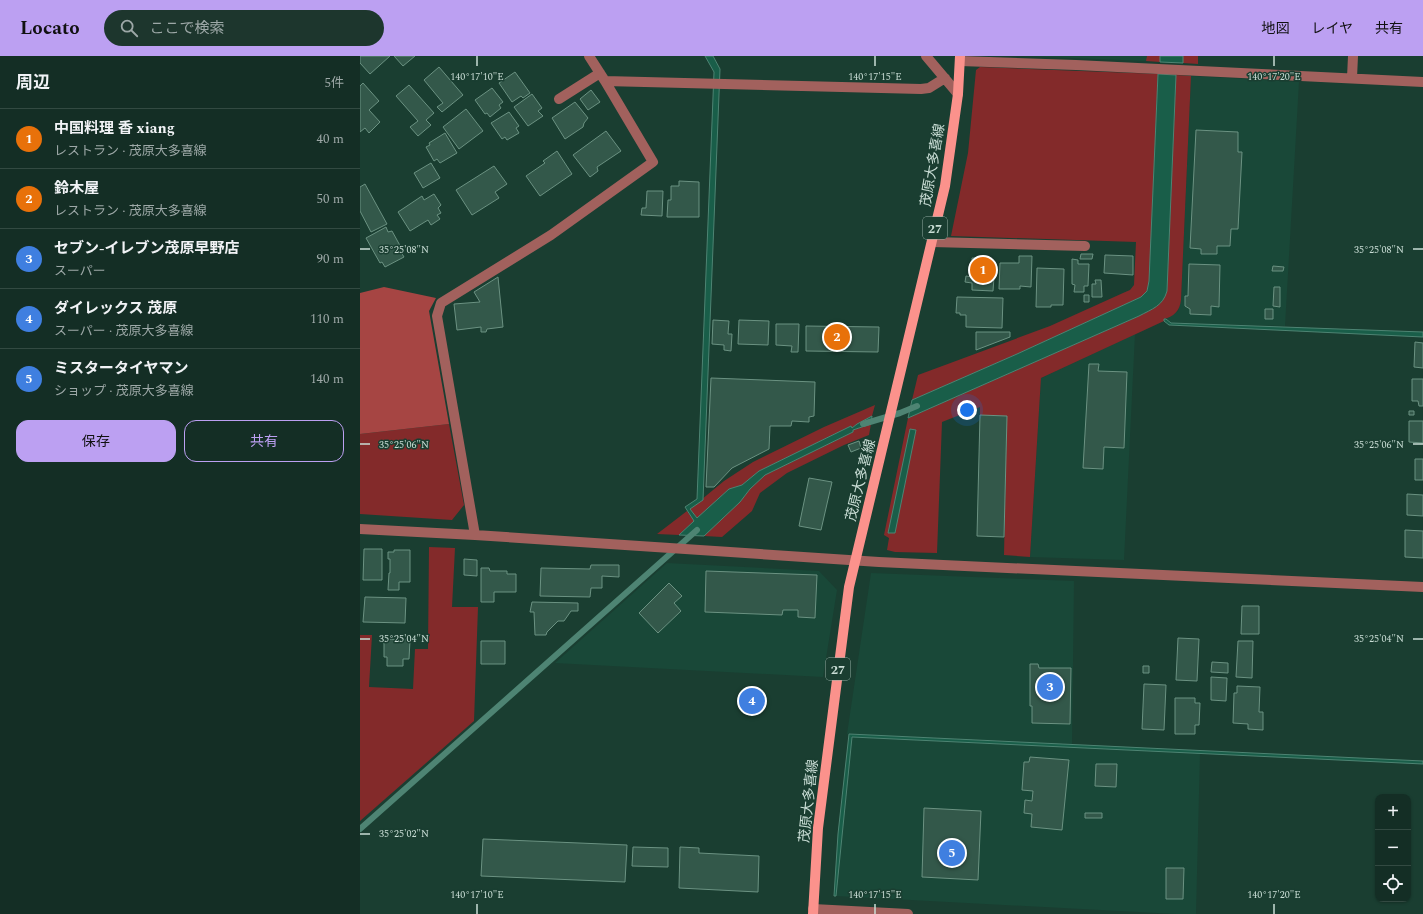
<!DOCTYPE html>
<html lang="ja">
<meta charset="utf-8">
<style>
:root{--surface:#142e25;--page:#1d362d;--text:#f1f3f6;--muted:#9da8a7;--line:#334a42;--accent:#bca0f2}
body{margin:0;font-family:Spectral,"Noto Sans JP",serif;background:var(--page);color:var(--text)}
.controls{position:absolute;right:12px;bottom:12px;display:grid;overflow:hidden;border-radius:8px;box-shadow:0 1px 3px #0004}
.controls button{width:36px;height:36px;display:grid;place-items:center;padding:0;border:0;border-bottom:1px solid var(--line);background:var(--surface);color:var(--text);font:20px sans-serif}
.you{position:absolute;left:607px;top:354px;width:14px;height:14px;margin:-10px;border:3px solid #fff;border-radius:50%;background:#1a73e8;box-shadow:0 0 0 6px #1a73e833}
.badge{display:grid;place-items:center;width:26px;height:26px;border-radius:50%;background:var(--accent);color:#fff;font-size:13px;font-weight:700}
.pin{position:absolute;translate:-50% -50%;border:2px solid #fff;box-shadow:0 1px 4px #0006}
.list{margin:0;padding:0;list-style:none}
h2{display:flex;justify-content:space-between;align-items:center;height:52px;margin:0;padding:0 16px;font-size:17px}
h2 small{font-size:13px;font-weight:400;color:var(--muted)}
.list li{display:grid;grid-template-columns:26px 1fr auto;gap:12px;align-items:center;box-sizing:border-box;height:60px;padding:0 16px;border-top:1px solid var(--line)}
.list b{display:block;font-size:15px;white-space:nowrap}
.list p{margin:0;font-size:13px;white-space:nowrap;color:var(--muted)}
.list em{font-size:13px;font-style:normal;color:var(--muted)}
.actions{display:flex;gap:8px;padding:12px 16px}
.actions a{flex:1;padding:9px 0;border:1px solid var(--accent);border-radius:12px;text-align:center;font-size:14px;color:var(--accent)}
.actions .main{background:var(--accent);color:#111}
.icon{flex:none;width:22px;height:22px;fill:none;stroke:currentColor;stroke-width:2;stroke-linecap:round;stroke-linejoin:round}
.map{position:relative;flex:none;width:1063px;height:858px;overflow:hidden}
header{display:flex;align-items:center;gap:24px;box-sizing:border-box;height:56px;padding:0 20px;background:var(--accent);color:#111}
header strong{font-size:19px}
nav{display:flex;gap:22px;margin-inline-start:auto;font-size:14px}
.search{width:280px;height:36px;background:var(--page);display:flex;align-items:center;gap:10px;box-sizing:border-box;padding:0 14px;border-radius:22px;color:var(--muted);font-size:15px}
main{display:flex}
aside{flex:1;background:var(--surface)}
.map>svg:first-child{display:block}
.built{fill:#194838}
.green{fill:#832a2a}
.forest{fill:#a64543}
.water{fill:#195e49;stroke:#4e8473}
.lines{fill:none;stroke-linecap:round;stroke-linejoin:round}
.stream{stroke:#4e8473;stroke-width:6}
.building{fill:#33584a;stroke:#6b9282}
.minor{stroke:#a2615d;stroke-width:10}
.major{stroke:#fb928c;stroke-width:10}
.ticks{fill:none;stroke:#c9ddd5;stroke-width:1.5}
.labels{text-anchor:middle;stroke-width:3;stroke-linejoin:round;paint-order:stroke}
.shield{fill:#1a3e31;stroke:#94ada4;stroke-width:1}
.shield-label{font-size:13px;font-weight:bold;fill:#c9ddd5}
.street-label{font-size:14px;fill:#c9ddd5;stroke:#1a3e31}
.ticks-label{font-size:10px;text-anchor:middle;fill:#c9ddd5;stroke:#1a3e31;stroke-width:3;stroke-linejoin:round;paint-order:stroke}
</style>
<header>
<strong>Locato</strong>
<div class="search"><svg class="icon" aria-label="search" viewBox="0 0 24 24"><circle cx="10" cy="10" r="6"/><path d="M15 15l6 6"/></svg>ここで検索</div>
<nav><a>地図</a><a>レイヤ</a><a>共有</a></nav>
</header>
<main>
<aside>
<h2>周辺<small>5件</small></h2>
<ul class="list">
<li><span class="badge" style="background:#e8710a">1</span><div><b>中国料理 香 xiang</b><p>レストラン · 茂原大多喜線</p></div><em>40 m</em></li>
<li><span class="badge" style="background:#e8710a">2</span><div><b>鈴木屋</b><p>レストラン · 茂原大多喜線</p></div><em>50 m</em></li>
<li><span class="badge" style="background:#3f7fe0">3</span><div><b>セブン-イレブン茂原早野店</b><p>スーパー</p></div><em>90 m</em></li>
<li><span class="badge" style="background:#3f7fe0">4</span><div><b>ダイレックス 茂原</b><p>スーパー · 茂原大多喜線</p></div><em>110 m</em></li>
<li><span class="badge" style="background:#3f7fe0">5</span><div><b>ミスタータイヤマン</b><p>ショップ · 茂原大多喜線</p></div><em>140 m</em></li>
</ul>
<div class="actions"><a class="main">保存</a><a>共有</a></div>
</aside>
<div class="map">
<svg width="1063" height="858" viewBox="0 0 1063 858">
<rect width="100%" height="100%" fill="#1a3e31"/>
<!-- built -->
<path class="built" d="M661,0h140l-15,4v1z
M831,20l108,6 -14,244 -114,-3 -5,-4 12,-8 3,-11z
M775,278l-11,226 -94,-3 11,-179z
M307,507l152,8 18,19 -14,87 -268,-14z
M511,517l203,8 -2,163 -225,-10z
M492,681l348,16 -4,161h-20l-340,-18z"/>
<!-- green -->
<path class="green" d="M787,0h13v6l-14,-1z
M823,0h15v8l-15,-1z
M620,11l178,7 -9,212 -4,8 -4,3 -124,57 -105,46 6,-25 132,-49 73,-33 7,-3 4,-5 2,-43 -185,-6 17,-83 8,-83z
M816,19l15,1 -10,224c-1,10 -7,17 -17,19v2l-123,57 -11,179 -26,-2 3,-139 -27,-1v-8l-38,15 -5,131 -42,-1 -8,-2 2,-12 -5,-3 24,-117 231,-102 28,-25z
M515,349l-3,11 -15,8 -5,4 -1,-2 -92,45 -17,14 -13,4 -32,30 -7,-10 34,-28 29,-19 71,-35z
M89,368l15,81 -12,15 -92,-6v-80z
M511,368l-2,11 -25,10 -57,28 -27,20 -8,18 -30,26 -18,-1 36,-34 10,-13 15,-14 88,-43v-2z
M327,455l7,10 -15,14 -22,-1z
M69,491l26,1 -3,59h26l-4,114 -114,100v-186h12l-3,52 44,2 2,-40h13z"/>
<!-- forest -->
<path class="forest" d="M24,231l52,11 -7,13 20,113 -89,10v-141z"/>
<!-- water -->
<path class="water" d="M345,0h8l7,13 -17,431 -13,9 7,9 32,-29 13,-4 17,-14 92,-45 1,2 5,-4 15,-8 -1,8 -18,6v2l-88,43 -15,14 -10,13 -36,34 -25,-1 15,-14 -9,-14 12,-8 17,-427z
M800,0h23v7l-23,-1z
M798,18l18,1 -9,216c-4,15 -15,18 -28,25l-231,102 4,-18 105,-46 124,-57 6,-6 2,-10z
M804,263h2l5,4 252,9v5l-254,-12 -5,-4z
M550,373l6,1 -21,103h-7z
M489,678l574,27v3l-571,-27 -16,159h-2l4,-62z"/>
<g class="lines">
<!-- stream -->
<path class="stream" d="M503,368l37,-11 17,-7
M0,773l337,-299"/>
</g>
<!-- building -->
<path class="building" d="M0,0h30l-20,18 -10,-11z
M34,0h21l-12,10z
M79,11l24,28 -21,17 -5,-5 6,-4 -19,-23z
M155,16l15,21 -7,5 -2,-2 -9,6 -13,-19z
M3,27l16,18 -10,9 11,12 -11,11 -4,-5 -5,4v-46z
M49,29l25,28 -8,7 5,5 -13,11 -8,-9 8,-6 -22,-25z
M132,32l11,14 -4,3 2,3 -11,9 -3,-4 -2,1 -10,-14z
M231,34l9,12 -12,8 -8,-11z
M172,38l10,14 -4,3 5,5 -15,10 -14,-19z
M215,46l13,16 -4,5 -1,4 -18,12 -13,-21z
M106,53l17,22 -24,18 -16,-22z
M149,56l10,14 -3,2 3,5 -12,7 -2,-3 -3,2 -11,-16z
M836,74l42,2v20h4l-4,77h-7l-1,17h-13v8h-16v-5l-11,-1z
M246,75l15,20 -24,16 1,4 -8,6 -17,-22z
M85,77l12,20 -17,10 -3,-4 -3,2 -8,-14 4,-2 -1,-2z
M197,95l15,23 -32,22 -14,-20 19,-13 -2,-2z
M71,107l9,15 -17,10 -9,-15z
M134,110l13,18 -12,8 4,6 -27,17 -16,-25z
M319,125l20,1v35h-32l1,-17h3v-14h8z
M5,128l22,40 -16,8 -11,-21v-24z
M287,135h16l-1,25 -21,-1 1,-7h4z
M74,138l7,11 -3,3 3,5 -4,2 3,4 -9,6 -3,-5 -18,11 -12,-19 24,-16 2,4z
M26,171l2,5 4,-1 11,20 -2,1 3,5 -19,10 -3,-5 -2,1 -14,-25z
M721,198h12l-1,5h-12z
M745,199l28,1v19l-29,-2z
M659,200h13l-1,31 -11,-1v3h-21l1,-26h19z
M612,202h18v5l5,1 -2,27 -21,-1v-7l-7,-1 1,-6 6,1z
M712,203l6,1v4h11l-1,22h-4v6h-10l1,-7 -3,-1z
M829,208l31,1 -1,42 -8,-1v9l-21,-1v-5l-5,-3v-10h3z
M913,210l11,1 -1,4h-11z
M677,212l27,1 -1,36h-12v2h-15z
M138,221l5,50 -16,2 -1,3h-5v-5l-24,3 -3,-26 26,-2 -6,-10z
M735,224h6l1,17h-10v-13h4z
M914,231h6v20l-7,-1z
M724,239h5v7h-5z
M597,241l46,1 -1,30 -36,-1v-12h-6v-2h-4z
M905,253h8v10h-8z
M353,264l16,1 -1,13h4l-1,17 -7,-1v-5l-12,-1z
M379,264l30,1 -1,24 -30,-1z
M416,268h23l-1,28h-7l1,-6 -16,-1z
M446,270l73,1 -1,25 -72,-1z
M616,276h34v5l-34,13z
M1055,286l8,1v25l-9,-1z
M729,308h10l-1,7 29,1 -3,76 -20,-1 -1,22 -20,-1z
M351,322l104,4 -1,34 -5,1v5l-17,-1 -1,5h-21l-1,23 -37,19 -18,19h-8z
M1052,323h11v27h-4l-1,-5h-6z
M1049,355h5v4h-5z
M620,359l27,1 -3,121 -27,-1z
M1049,365h14v22l-14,-1z
M499,385l2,7 -10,4 -3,-7z
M1055,403h8v21h-8z
M449,422l23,4 -11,48 -22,-4z
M1047,438l16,1v21l-16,-1z
M1045,474l18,1v27l-18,-1z
M4,493h18v31h-19z
M34,494h16v32h-11v8h-11l1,-17h1v-14h-2v-7h6z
M104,503l13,1v16l-13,-1z
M231,509h28v12l-17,-1v12h-11l-1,9 -50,-1 1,-28 49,1z
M121,512h8l1,3h17v3h9v18h-22v10h-13z
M346,515l111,4 -2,43 -17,-1v-7h-15l-1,5 -77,-3z
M309,527l13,13 -8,7 7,8 -23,22 -19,-20z
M5,541l41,1 -1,25 -42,-1z
M172,546l46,1v8h-7l-7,10h-6l-11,11 -1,3h-11l-1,-23h-4z
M882,550h17v28h-18z
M818,582l21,1 -2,42 -21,-1z
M24,583l26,1 -1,19h-6v7h-16v-9h-3z
M121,585h24v23h-24z
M878,585h15l-1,37 -16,-1z
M852,606l16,1v10l-17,-1z
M670,608h8l1,4h32l-1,56 -38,-1v-17h-2z
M783,610h6v7h-6z
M851,621l16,1 -1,23 -15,-1z
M784,628l22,1 -2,45 -22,-1z
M877,630l23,1 -1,25h4v18l-15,-1v-5l-15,-1 1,-30h3z
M815,642h20v5h5l-1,22h-4v9h-20z
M670,701l39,3 -7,70 -31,-3 1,-13 -8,-1 1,-13 7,1 1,-10 -11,-1 2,-28h5z
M736,708h21l-1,23 -21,-1z
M564,752l57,3 -3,69 -56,-3z
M725,757h17v5h-17z
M123,783l144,6 -2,37 -144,-6z
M273,791l35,1v19l-36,-1z
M320,791l19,1v5l60,3 -1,36 -79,-4z
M806,812h18l-1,31h-17z"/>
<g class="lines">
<!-- minor -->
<path class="minor" d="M566,0l32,38
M600,5l116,4 347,17
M992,22l1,-22
M245,25l316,8 8,-1 16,-10
M199,43l41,-26
M572,186l153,4
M0,473l115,6 404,27 544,25
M115,479l-38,-219 4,-13 110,-68 102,-73 -48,-81 -16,-25
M453,853l95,5"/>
<!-- major -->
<path class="major" d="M453,858l5,-86 31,-241 96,-401 13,-92 2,-38"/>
</g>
<!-- ticks -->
<path class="ticks" d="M117,0v10M515,0v10M914,0v10M0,193h10M1053,193h10M0,388h10M1053,388h10M0,583h10M1053,583h10M0,778h10M117,848v10M515,848v10M914,848v10"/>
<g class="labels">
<!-- shield labels -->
<g class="shield">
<rect x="563" y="161" width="24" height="22" rx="3"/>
<rect x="466" y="602" width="24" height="22" rx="3"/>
</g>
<g class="shield-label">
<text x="575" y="177">27</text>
<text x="478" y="618">27</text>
</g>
<!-- street labels -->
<g class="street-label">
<text transform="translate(572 109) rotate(-80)" y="5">茂原大多喜線</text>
<text transform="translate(500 424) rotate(-76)" y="5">茂原大多喜線</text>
<text transform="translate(448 745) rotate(-84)" y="5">茂原大多喜線</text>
</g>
</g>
<g class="ticks-label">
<text x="117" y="24">140°17'10"E</text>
<text x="515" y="24">140°17'15"E</text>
<text x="914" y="24">140°17'20"E</text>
<text x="44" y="197">35°25'08"N</text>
<text x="1019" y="197">35°25'08"N</text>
<text x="44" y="392">35°25'06"N</text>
<text x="1019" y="392">35°25'06"N</text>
<text x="44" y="586">35°25'04"N</text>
<text x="1019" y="586">35°25'04"N</text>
<text x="44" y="781">35°25'02"N</text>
<text x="117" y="842">140°17'10"E</text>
<text x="515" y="842">140°17'15"E</text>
<text x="914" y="842">140°17'20"E</text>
</g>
</svg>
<div class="controls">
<button>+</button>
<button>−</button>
<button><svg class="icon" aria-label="locate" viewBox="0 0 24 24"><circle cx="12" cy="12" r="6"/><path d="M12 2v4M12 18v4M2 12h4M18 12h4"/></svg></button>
</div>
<div class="you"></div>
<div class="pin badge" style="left:623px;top:214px;background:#e8710a">1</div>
<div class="pin badge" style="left:477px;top:281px;background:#e8710a">2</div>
<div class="pin badge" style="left:690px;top:631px;background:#3f7fe0">3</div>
<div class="pin badge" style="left:392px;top:645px;background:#3f7fe0">4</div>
<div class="pin badge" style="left:592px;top:797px;background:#3f7fe0">5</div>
</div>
</main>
